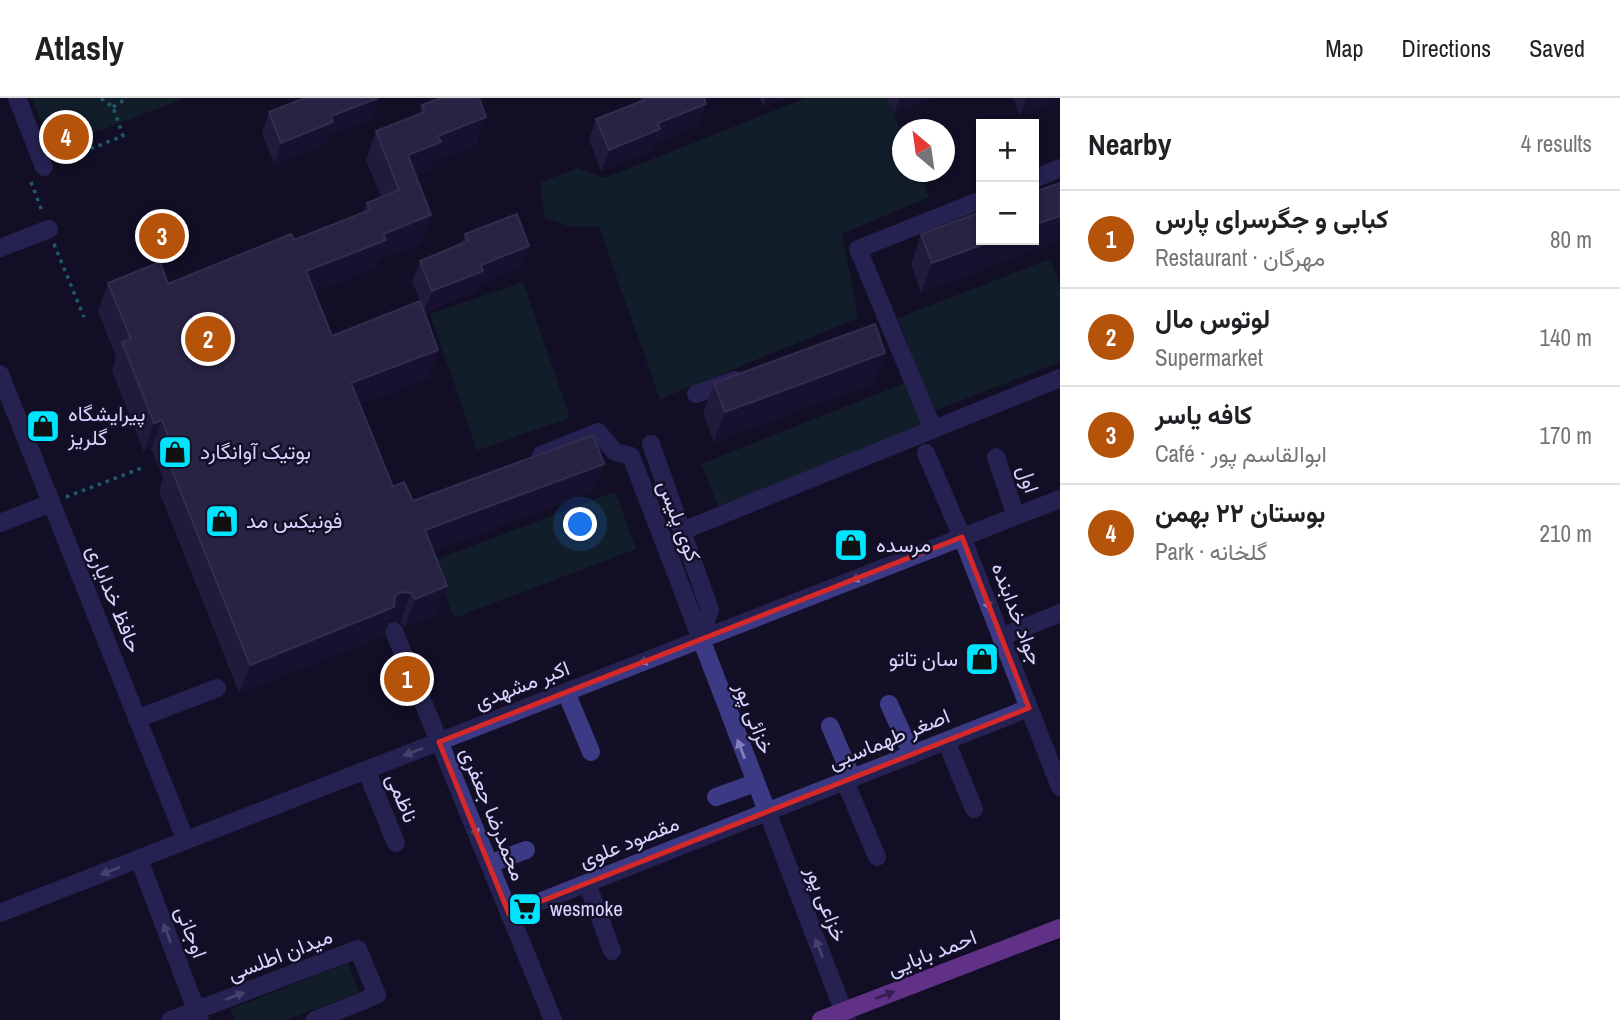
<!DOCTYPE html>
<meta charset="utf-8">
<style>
:root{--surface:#fff;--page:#f2f2f2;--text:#202124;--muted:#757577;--line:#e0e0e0;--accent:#b45309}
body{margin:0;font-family:"Archivo Narrow",Vazirmatn,sans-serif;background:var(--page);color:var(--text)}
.controls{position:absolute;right:21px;top:21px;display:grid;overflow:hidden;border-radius:0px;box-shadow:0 2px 5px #0004}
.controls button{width:63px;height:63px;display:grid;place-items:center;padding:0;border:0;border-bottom:2px solid var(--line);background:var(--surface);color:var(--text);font:35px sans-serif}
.compass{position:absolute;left:892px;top:21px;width:63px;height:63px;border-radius:50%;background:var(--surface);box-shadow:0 2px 5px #0004;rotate:331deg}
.you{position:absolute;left:581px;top:427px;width:24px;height:24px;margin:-18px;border:5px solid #fff;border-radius:50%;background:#1a73e8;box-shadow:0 0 0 10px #1a73e833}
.badge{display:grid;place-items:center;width:46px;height:46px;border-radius:50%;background:var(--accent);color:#fff;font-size:23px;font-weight:700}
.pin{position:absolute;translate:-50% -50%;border:4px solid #fff;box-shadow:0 2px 7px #0006}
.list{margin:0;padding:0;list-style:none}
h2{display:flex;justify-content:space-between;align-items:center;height:91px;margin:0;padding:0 28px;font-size:30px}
h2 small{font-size:23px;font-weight:400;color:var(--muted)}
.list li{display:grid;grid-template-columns:46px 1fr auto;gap:21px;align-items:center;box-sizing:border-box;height:98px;padding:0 28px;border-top:2px solid var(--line)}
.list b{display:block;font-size:26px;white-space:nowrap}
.list p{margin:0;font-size:23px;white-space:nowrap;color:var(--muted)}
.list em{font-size:23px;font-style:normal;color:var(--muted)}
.map{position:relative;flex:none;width:1060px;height:922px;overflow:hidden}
header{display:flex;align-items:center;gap:42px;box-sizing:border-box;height:98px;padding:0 35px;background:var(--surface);border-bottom:2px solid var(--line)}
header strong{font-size:33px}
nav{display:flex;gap:38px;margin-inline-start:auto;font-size:24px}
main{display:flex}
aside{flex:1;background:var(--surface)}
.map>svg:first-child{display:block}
.green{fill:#12302f}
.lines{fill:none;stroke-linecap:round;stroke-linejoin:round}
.path{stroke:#2fb8b0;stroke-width:3.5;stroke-dasharray:3.5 5;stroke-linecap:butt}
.minor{stroke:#3d3a85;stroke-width:18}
.major{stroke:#c25bff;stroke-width:18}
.wall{fill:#312854}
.shaded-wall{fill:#1d163a}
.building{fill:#433a66;stroke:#5a527e;stroke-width:2}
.oneway{fill:#837fbc}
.oneway2{fill:#623188}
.marked{fill:none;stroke:#d62828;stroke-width:5;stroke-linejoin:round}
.labels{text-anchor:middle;stroke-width:5;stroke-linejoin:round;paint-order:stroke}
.poi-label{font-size:21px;fill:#d9d4ff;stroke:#130f26;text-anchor:start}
.street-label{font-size:21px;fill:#d9d4ff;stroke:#130f26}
</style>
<header>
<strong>Atlasly</strong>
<nav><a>Map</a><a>Directions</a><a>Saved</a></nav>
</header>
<main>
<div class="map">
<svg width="1060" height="922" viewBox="0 0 1060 922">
<rect width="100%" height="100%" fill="#130f26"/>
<!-- green -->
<path class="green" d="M32,0h153l-134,51z
M806,0h81l15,36v38h17l10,25 -87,37 16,84 -198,81 -61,-172 -31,-1 -23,-8 -5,-35 37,-15 28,10z
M1050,161l10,26v77l-126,49 -36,-93z
M523,184l47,136 -93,32 -47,-136z
M905,285l18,46 -203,81 -19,-46z
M615,394l21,57 -182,69 -21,-57z
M348,865l11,29 -73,28h-51l-4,-11z"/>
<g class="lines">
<!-- path -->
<path class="path" d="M113,9l14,-9
M59,63l64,-25 -10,-29 -13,-9
M31,84l12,32
M54,146l30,73
M66,399l76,-29"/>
<!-- minor -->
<path class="minor" d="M17,0l27,69
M1034,81l26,-11
M0,150l49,-19
M0,276l186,467
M696,296l39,-14
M933,331l-75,-180 123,-49
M651,346l59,166 -11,30
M926,355l36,84 98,250
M541,357l57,-23 17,20 16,4 216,564
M996,359l20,59
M0,425l51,-20
M682,433l378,-153
M394,533l159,389
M1001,539l59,-24
M566,594l25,60
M889,606l23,51
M137,621l80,-31
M830,628l22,52
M946,643l28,68
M366,672l30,73
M845,683l32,76
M716,699l39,-14
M139,761l61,161
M489,766l37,-14
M587,785l25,68
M0,815l1060,-414
M509,816l520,-206
M171,922l187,-71 19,46 -62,25"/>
<!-- major -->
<path class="major" d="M821,922l239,-92"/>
</g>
<!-- wall -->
<path class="wall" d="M379,0l-8,21 -42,16 -3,9 -52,20 -12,-31 7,-21z
M640,0h64l-6,28 -42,16 -3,8 -52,21 -12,-31 7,-21 42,-17z
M760,0h24l-21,8z
M887,0h45l-38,16z
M1013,0h47l-40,17z
M422,7l64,12 -10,28 -43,17 -3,8 -14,6 15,39 -10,28 -43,17 -3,8 -60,24 17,44 88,-35 -8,-19 8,-21 41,-17 4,-10 56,33 -43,17 -2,8 -51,20 13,38 -10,28 -68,26 33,83 20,14 180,-9 -160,59 14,35 -10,28 -32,13 -5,-5 -10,-2 -1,2 -5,14 -145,57 -80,-202 4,-13 -12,-29 -7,3 -32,-81 4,-14 -18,-46 10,-28 60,1 126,-44 69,-27 4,-10 14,-6 -15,-37 10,-29 43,-16z
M1060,85l-139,110 -10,-29 10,-30z
M885,255l-11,30 -160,59 -11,-29 11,-30z"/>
<!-- shaded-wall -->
<path class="shaded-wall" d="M379,0l-8,21 -42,16 -3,9 -52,20 7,-21 50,-27z
M766,0h18l-21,8z
M900,0h32l-38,16z
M1026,0h34v3l-40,14z
M706,6l-8,22 -42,16 -3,8 -52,21 8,-21 49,-27z
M486,19l-10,28 -43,17 -3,8 -33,13 11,-28 30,-19z
M431,117l-10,28 -43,17 -3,8 -79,31 10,-28 77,-37z
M1060,118v25l-139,52 11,-30 63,-23h39v-15z
M529,148l-8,21 -43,17 -2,8 -52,21 8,-22 49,-26z
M438,252l-10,28 -87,34 10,-29z
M885,255l-11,30 -160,59 11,-30z
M162,322l-11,29 -7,3 10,-29z
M604,366l-11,28 -179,66 11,-28z
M447,488l-10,28 -32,13 10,-28z
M401,494l10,1 -11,29 -10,-2 -1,2 -5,14 -145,57 11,-28 145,-69z"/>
<!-- building -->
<path class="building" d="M305,0h73l-47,18 2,6 -52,21 -12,-31z
M440,0h39l7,19 -48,19 3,6 -33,13 23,60 -48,19 3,6 -80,31 26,65 88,-35 18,49 -87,33 42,104 11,-5 9,19 180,-66 11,29 -179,66 22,56 -32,13 -4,-6 -10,-1 -6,4 -1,11 -144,58 -81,-202 8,-4 -15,-39 -8,3 -32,-81 9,-3 -23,-56 52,-21 8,22 123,-50 3,6 76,-30 -3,-7 32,-13 -23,-59 49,-19 -3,-7z
M644,0h60l2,6 -48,19 2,6 -51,21 -13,-31 49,-19z
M1060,85v33l-26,9v-33z
M981,114v28h14l-63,23 -11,-29z
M517,116l12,32 -48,19 2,6 -51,20 -12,-30 48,-20 -3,-7z
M875,226l10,29 -160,59 -11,-29z"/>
<!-- one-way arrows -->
<defs><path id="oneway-solid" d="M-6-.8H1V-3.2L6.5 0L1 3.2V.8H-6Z" transform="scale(1.75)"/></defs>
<g class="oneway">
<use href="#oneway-solid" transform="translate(860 479) rotate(159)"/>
<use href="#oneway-solid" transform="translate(987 503) rotate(69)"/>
<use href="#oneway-solid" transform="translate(648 562) rotate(159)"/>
<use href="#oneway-solid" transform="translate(741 651) rotate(-111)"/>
<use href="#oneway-solid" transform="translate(413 654) rotate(159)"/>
<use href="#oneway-solid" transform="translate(474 730) rotate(68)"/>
<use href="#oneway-solid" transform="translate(110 773) rotate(159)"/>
<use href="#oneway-solid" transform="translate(167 835) rotate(-111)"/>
<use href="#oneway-solid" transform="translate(819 850) rotate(-111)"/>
<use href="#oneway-solid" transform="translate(235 898) rotate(-21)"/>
</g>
<use class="oneway2" href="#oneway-solid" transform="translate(885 897) rotate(-21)"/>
<!-- marked area -->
<path d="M0 0H1060V922H0ZM962,439l67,171 -520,206 -70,-172z" fill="#130f26" fill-opacity=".55" fill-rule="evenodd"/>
<path class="marked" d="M962,439l67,171 -520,206 -70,-172z"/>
<!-- icons -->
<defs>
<g id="shop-square" transform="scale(1.75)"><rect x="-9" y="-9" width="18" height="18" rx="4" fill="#00e5ff" stroke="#130f26"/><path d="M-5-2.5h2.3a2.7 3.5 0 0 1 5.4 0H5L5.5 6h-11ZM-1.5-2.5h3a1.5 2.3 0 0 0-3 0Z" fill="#111"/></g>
<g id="supermarket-square" transform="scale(1.75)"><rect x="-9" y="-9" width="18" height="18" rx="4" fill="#00e5ff" stroke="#130f26"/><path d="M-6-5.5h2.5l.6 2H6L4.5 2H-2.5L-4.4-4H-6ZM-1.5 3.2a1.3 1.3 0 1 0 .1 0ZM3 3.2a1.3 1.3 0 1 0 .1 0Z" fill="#111"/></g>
</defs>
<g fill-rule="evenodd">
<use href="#shop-square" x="43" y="328"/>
<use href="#shop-square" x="175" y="354"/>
<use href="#shop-square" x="222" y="423"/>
<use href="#shop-square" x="851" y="447"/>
<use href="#shop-square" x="982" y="561"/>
<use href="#supermarket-square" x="525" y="811"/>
</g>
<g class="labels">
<!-- poi labels -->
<g class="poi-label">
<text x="68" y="323">پیرایشگاه<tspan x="68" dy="24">گلریز</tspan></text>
<text x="200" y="361">بوتیک آوانگارد</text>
<text x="246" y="430">فونیکس مد</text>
<text x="876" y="454">مرسده</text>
<text x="958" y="568" text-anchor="end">سان تاتو</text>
<text x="550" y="818">wesmoke</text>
</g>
<!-- street labels -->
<g class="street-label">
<text transform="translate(1028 381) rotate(71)" y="7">اول</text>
<text transform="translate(679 423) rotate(69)" y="7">کوی پلیس</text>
<text transform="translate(114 501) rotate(68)" y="7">حافظ خدایاری</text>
<text transform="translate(1017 516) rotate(69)" y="7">جواد خدابنده</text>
<text transform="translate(522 587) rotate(-21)" y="7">اکبر مشهدی</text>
<text transform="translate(754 620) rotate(69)" y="7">خزائی پور</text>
<text transform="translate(889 641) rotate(-22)" y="7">اصغر طهماسبی</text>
<text transform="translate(402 700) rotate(68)" y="7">ناظمی</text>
<text transform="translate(493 716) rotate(68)" y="7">محمدرضا جعفری</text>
<text transform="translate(629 744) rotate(-22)" y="7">مقصود علوی</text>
<text transform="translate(826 806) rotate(69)" y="7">خزاعی پور</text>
<text transform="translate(191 834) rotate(69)" y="7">اوجانی</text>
<text transform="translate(932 855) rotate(-21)" y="7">احمد بابایی</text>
<text transform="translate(280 857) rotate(-21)" y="7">میدان اطلسی</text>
</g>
</g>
</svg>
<div class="controls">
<button>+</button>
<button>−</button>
</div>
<svg class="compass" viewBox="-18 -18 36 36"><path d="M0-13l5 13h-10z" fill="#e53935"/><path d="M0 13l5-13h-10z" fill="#757577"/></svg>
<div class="you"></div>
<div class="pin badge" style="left:407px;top:581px">1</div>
<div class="pin badge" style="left:208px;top:241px">2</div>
<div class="pin badge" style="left:162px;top:138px">3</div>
<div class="pin badge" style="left:66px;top:39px">4</div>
</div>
<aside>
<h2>Nearby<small>4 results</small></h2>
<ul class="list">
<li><span class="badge">1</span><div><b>کبابی و جگرسرای پارس</b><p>Restaurant · مهرگان</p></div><em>80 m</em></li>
<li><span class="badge">2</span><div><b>لوتوس مال</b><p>Supermarket</p></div><em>140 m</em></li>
<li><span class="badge">3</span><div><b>کافه یاسر</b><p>Café · ابوالقاسم پور</p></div><em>170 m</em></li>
<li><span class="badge">4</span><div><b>بوستان ۲۲ بهمن</b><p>Park · گلخانه</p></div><em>210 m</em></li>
</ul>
</aside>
</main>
